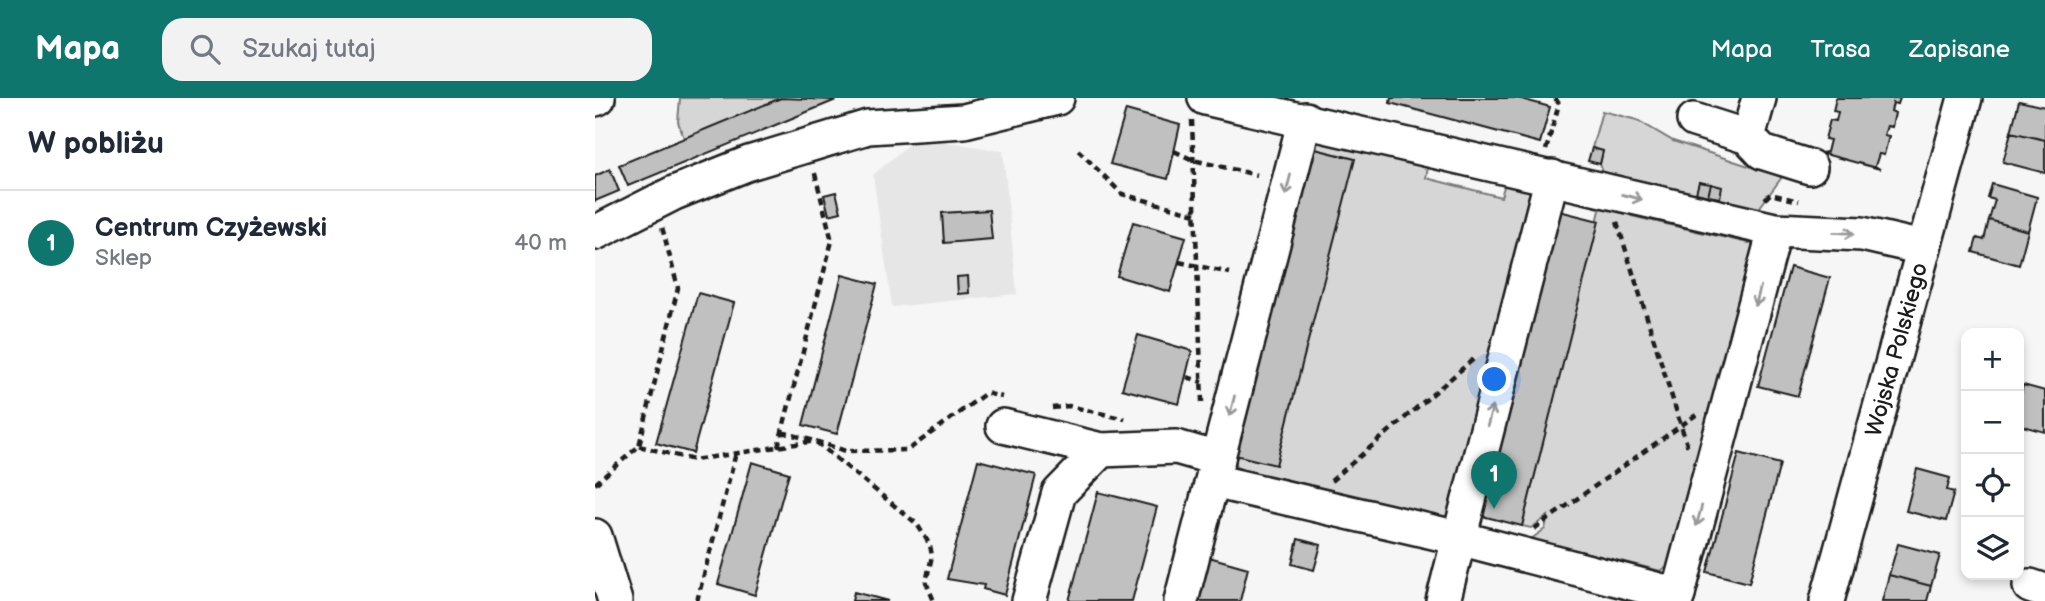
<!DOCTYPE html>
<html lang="pl">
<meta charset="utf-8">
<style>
:root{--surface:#fff;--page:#f2f2f3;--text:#1f2937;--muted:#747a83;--line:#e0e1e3;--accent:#0f766e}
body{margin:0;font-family:"Balsamiq Sans",sans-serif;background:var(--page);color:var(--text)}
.controls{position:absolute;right:21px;bottom:21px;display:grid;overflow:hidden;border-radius:14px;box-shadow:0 4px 10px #0003}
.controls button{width:63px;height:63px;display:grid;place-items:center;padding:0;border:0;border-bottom:2px solid var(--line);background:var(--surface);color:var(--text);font:35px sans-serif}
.you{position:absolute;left:900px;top:282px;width:24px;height:24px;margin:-18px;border:5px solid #fff;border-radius:50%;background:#1a73e8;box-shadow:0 0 0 10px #1a73e833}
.badge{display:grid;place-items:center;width:46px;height:46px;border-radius:50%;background:var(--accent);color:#fff;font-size:23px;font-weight:700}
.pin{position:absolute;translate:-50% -58px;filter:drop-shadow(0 2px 4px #0008)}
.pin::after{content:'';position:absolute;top:37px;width:24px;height:21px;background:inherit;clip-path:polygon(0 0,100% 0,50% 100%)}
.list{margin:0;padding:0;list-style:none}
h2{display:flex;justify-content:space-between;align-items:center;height:91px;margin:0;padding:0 28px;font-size:30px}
h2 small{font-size:23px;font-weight:400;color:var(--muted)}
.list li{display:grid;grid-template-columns:46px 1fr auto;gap:21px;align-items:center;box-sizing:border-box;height:105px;padding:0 28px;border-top:2px solid var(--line)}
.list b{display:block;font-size:26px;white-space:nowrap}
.list p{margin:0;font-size:23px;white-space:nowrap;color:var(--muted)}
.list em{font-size:23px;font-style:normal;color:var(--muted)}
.icon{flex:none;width:38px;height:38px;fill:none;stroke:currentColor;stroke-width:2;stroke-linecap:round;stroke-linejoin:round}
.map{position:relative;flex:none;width:1450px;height:503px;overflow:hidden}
header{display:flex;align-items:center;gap:42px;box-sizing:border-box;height:98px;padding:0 35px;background:var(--accent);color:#fff}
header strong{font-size:33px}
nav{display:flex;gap:38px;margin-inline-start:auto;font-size:24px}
.search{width:490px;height:63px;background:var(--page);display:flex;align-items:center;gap:18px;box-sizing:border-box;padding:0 24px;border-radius:21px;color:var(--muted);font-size:26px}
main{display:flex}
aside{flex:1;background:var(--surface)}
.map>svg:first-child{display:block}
.built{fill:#e6e6e6}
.green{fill:#d6d6d6;stroke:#797979;stroke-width:2}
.building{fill:#c0c0c0;stroke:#1c1c1c;stroke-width:2}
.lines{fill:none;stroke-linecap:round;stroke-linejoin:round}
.minor-casing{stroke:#1c1c1c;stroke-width:38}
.path{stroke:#1c1c1c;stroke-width:4.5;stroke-dasharray:7 5;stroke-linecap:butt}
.minor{stroke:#fff;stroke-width:33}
.oneway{stroke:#999}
.labels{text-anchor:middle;stroke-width:6;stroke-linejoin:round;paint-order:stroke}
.street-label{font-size:23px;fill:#1c1c1c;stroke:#fff}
</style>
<header>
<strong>Mapa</strong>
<div class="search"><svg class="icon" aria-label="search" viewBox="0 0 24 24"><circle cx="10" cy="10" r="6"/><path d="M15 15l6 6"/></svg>Szukaj tutaj</div>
<nav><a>Mapa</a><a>Trasa</a><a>Zapisane</a></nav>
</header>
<main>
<aside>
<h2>W pobliżu<small></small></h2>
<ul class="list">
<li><span class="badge">1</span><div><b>Centrum Czyżewski</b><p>Sklep</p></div><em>40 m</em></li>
</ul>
</aside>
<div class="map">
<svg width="1450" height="503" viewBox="0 0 1450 503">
<rect width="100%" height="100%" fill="#f6f6f6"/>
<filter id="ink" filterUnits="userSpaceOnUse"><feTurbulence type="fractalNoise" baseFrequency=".0143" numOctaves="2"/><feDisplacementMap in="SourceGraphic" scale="14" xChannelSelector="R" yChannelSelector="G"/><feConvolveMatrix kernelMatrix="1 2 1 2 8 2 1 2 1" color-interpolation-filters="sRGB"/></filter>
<g filter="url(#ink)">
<!-- built -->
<path class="built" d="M322,39l86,14 14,143 -125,13 -19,-132z"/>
<!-- green -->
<path class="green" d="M85,0h101l-97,40 -6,-16z
M1007,13l35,9 36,21 109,36 -25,34 -151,-29 -6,-18 3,-13 -11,-3z
M724,32l111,27 -4,21 75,19 6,-21 34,8 -84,341 -216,-55 -6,-7 119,-304 -39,-10z
M1010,92l29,8 -3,18 117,27 5,-19 15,4 -87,326 -20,17 -130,-32 14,-10 3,-13 -17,12 -9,-2z"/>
<!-- building -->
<path class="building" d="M186,0l55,2 -208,86 -9,-21z
M796,0h127l32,9 -10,36 -150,-40z
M1241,0h64l-2,6 -5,-1 -2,8 4,2 -3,14 -5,-1 -3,9 5,1 -5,19 -5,-1 -4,12 5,3 -59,-16 6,-1 3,-12 -5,-1 5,-19 6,1 2,-9 -5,-1z
M1424,3l26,6v33l-34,-8z
M531,12l54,15 -12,54 -58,-15z
M1416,34l34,8v33l-42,-11z
M997,50l11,3 -3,13 -12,-3z
M720,51l40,10 -79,306 -41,-10z
M15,71l9,22 -24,10v-25z
M1104,84l12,2 -3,12 -12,-3z
M1116,86l11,3 -2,11 -12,-2z
M1397,86l45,13 -9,34 -39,-11 6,-20 -7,-2z
M241,94l5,20 -12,3 -5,-20z
M394,112l3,29 -48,4 -2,-30z
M964,113l40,10 -77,305 -40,-10z
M1394,122l39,11 -9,34 -46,-13 4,-14 7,2z
M538,124l53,15 -16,55 -53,-16z
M1195,169l40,11 -32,118 -40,-10z
M247,177l35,9 -40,150 -34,-9z
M373,178l1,17 -11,1 -1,-17z
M103,195l36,10 -41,150 -37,-10z
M543,237l54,16 -13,53 -57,-15z
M1428,287l22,6v41l-26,-7v-22z
M1144,355l41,11 -31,119 -42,-11z
M383,362l58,15 -31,120 -22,-6 1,-4 -37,-6z
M157,364l37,11 -34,122 -37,-11z
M1322,371l33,9 -3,12 7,2 -8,29 -40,-10z
M503,394l59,15 -25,94h-63z
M703,441l23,6 -7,25 -22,-6z
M1303,446l42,11 -9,31 -42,-11z
M614,459l39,11 -8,33h-43z
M1294,477l42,11 -4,15h-45z
M259,494l34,9h-36z"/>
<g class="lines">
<!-- minor casing -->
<g class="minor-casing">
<g id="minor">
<path d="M610,0l570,132 87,4 61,14"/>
<path d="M0,1l3,-1"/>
<path d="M1099,22l54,17 14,15 48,15"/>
<path d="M1153,39l11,-39"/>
<path d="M0,135l79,-40 75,-30 119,-36 96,-6 93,-23"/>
<path d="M408,328l98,24"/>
<path d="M618,383l246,57 219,57"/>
<path d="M0,438l20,65"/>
<path d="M1435,488l15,5"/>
<path d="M434,503l30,-108 42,-43 75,-3 42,12"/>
<path d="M586,503l124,-482"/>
<path d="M848,503l109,-424"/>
<path d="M1081,503l99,-371"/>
<path id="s1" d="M1232,503l138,-503"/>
</g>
</g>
<!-- path -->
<path class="path" d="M597,22l10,282
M483,52l44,44 74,20
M951,52l13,-46 -4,-6
M579,53l19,9 64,15
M1170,101l5,-5 29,7
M1022,124l71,226
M584,164l51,11
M592,279l15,5
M457,310l17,-2 56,13
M187,334l33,9 102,83 13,21 2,11 -6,26 8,19
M44,348l55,14 121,-19 31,10 62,-1 78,-57 16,4
M183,349l54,-206 -18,-71
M736,383l145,-124
M0,386l44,-38 39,-158 -16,-61
M939,431l162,-114
M102,503l39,-148"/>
<!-- minor -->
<use href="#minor" class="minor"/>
</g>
<!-- one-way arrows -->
<defs><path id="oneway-shaft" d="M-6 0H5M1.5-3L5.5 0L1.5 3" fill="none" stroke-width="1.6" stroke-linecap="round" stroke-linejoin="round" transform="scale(1.75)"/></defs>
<g class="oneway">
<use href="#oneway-shaft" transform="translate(693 87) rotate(104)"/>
<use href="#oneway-shaft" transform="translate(1037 99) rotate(14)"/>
<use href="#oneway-shaft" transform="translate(1249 135) rotate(3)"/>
<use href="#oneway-shaft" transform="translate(1163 198) rotate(105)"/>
<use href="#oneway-shaft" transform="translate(637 308) rotate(104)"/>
<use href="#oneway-shaft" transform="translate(895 318) rotate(-75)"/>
<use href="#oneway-shaft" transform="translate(1104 418) rotate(105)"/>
</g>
</g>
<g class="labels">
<!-- street labels -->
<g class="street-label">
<text dy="8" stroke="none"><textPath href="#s1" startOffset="261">Wojska Polskiego</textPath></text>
</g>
</g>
</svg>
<div class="controls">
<button>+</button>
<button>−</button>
<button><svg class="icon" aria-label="locate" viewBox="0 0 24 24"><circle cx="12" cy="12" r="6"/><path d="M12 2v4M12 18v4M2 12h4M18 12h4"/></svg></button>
<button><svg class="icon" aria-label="layers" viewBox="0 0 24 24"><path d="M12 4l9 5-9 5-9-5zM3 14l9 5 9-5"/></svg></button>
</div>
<div class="you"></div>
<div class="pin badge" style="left:899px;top:411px">1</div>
</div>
</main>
